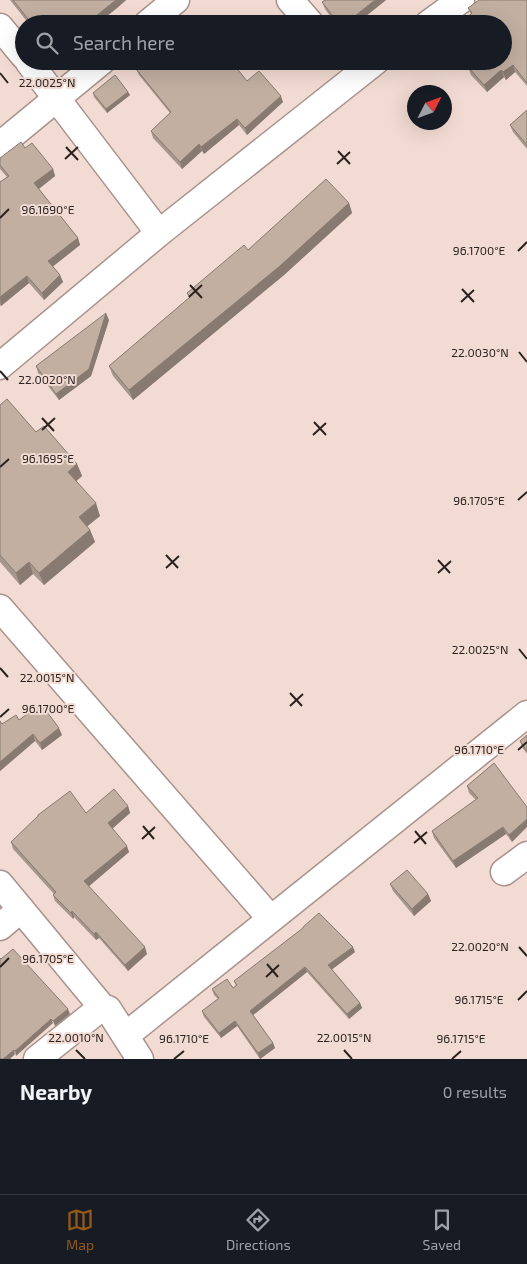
<!DOCTYPE html>
<meta charset="utf-8">
<style>
:root{--surface:#171b24;--page:#20242c;--text:#f1f3f6;--muted:#9ea1a6;--line:#363941;--accent:#945918}
body{margin:0;font-family:"Exo 2",sans-serif;background:var(--page);color:var(--text)}
.compass{position:absolute;left:407px;top:85px;width:45px;height:45px;border-radius:50%;background:var(--surface);box-shadow:0 5px 20px #0002;rotate:48deg}
.list{margin:0;padding:0;list-style:none}
h2{display:flex;justify-content:space-between;align-items:center;height:65px;margin:0;padding:0 20px;font-size:21px}
h2 small{font-size:16px;font-weight:400;color:var(--muted)}
.icon{flex:none;width:28px;height:28px;fill:none;stroke:currentColor;stroke-width:2;stroke-linecap:round;stroke-linejoin:round}
.map{position:relative;flex:none;width:527px;height:1059px;overflow:hidden}
.search{position:absolute;background:var(--surface);box-shadow:0 5px 20px #0002;left:15px;right:15px;top:15px;height:55px;display:flex;align-items:center;gap:12px;box-sizing:border-box;padding:0 18px;border-radius:28px;color:var(--muted);font-size:19px}
.sheet{height:135px;background:var(--surface)}
nav{display:flex;justify-content:space-around;align-items:center;box-sizing:border-box;height:70px;border-top:1px solid var(--line);background:var(--surface);font-size:14px;color:var(--muted)}
nav a{display:grid;justify-items:center;gap:2px}
nav .on{color:var(--accent)}
.map>svg:first-child{display:block}
.lines{fill:none;stroke-linecap:round;stroke-linejoin:round}
.minor-casing{stroke:#a8928b;stroke-width:29}
.minor{stroke:#fff;stroke-width:26}
.wall{fill:#a7968b}
.shaded-wall{fill:#887a71}
.building{fill:#c2afa2;stroke:#887a71}
.ticks{fill:none;stroke:#2b221f;stroke-width:2}
.ticks-label{font-size:12px;text-anchor:middle;fill:#2b221f;stroke:#f2dbd2;stroke-width:4;stroke-linejoin:round;paint-order:stroke}
</style>
<div class="map">
<svg width="527" height="1059" viewBox="0 0 527 1059">
<rect width="100%" height="100%" fill="#f2dbd2"/>
<g class="lines">
<!-- minor casing -->
<g class="minor-casing">
<path id="minor" d="M290,0l21,24
M147,24l29,-24
M428,24l33,-24
M0,27l24,29
M28,61l131,172
M0,145l102,-84
M0,366l159,-133 217,-172
M0,608l271,311
M504,872l23,-17
M0,884l102,123 6,2 32,50
M0,927l21,-18
M125,1036l402,-322
M37,1059l65,-52"/>
</g>
<!-- minor -->
<use href="#minor" class="minor"/>
</g>
<!-- wall -->
<path class="wall" d="M10,0h116l-9,8 -20,16h-68z
M323,0h63l-30,24h-20l-11,-15 -3,-7 2,-1z
M527,0v86l-12,-14 -9,8 -2,-3 -17,15 -16,-17 -3,-8 35,-6v-37h-37l-2,-4 7,-6 -3,-6z
M136,69l111,12 36,21 -36,33 -8,-10 -35,29 -2,-3 -20,18 -29,-31 -2,-7 19,-18 -31,-38z
M128,92l2,3 -23,18 -13,-16 -1,-4z
M527,110v39l-14,-17 -3,-7z
M25,148l28,21 2,7 -16,13 39,49 2,7 -27,21 7,9 3,7 -19,18 -15,-17 -28,23 -1,-1v-123l7,-5 -7,-8v-11z
M349,203l3,10 -68,62 -151,125 -20,-24 -4,-10 80,-68 -2,-5 61,-43z
M109,320l-18,56 -32,24 -21,-27 -2,-7z
M0,405l77,59 5,12 -6,5 24,35 -13,10 3,4 5,12 -51,43 -11,-11 -13,11 -20,-23z
M19,720l43,15 -20,15 -7,-9 -35,30v-50l2,3z
M527,735v19l-5,-7 -2,-6z
M494,763l18,79 -6,-8 -50,34 -22,-30 -2,-7 44,-31 -7,-7 -2,-7z
M128,806l2,7 -18,15 17,24 -40,34 58,68 -19,17 -29,-33 -3,2 -22,-23 -1,2 -18,-18 -2,-6 1,-1 -41,-45 -2,-7 75,-29z
M390,884l38,10 3,7 -17,15 -21,-25z
M355,952l-23,17 28,34 2,5 -13,11 -42,-47 -54,43 20,28 2,5 -15,11 -23,-33 -16,12 -17,-21 -2,-6 16,-12 -4,-4 -2,-6 21,-1 3,-2 -2,-5z"/>
<!-- shaded-wall -->
<path class="shaded-wall" d="M116,0h10l-9,8 -20,16h-11z
M375,0h11l-30,24h-11z
M513,65l2,7 -9,8 -3,-8z
M501,70l3,7 -17,15 -3,-7z
M128,92l2,3 -23,18 -1,-4z
M281,96l2,6 -36,33 -2,-7z
M237,119l2,6 -35,29 -3,-7z
M199,144l3,7 -20,18 -2,-7z
M53,169l2,7 -18,14 -3,-7z
M349,203l3,10 -68,62 -151,125 -4,-10z
M78,238l2,7 -29,23 -3,-7z
M60,275l3,7 -19,18 -2,-7z
M27,276l2,7 -28,23 -1,-9z
M106,313l3,7 -18,56 -32,24 -3,-6z
M77,464l5,12 -9,8 -5,-12z
M96,503l4,13 -16,13 -5,-12z
M90,530l5,12 -51,43 -5,-12z
M29,562l4,12 -13,11 -4,-12z
M59,728l3,7 -20,15 -2,-7z
M33,734l2,7 -35,30v-9z
M128,806l2,7 -19,17 -3,-7z
M527,819v8l-15,15 -3,-7z
M503,827l3,7 -50,34 -3,-7z
M127,846l2,6 -42,36 -3,-7z
M428,894l3,7 -17,15 -2,-7z
M72,911l2,6 -1,2 -2,-6z
M96,932l3,6 -3,2 -2,-6z
M145,947l2,7 -19,17 -3,-6z
M353,947l2,5 -25,19 -2,-6z
M305,967l2,5 -55,44 -2,-5z
M360,1003l2,5 -13,11 -2,-5z
M68,1009l2,5 -15,12 -2,-5z
M51,1019l2,4 -37,33 -1,-5z
M235,1021l2,5 -16,12 -2,-5z
M273,1043l2,5 -15,11 -2,-6z
M14,1050l1,4 -5,5h-7z"/>
<!-- building -->
<path class="building" d="M13,0h103l-30,24h-44l-1,-1 -1,1h-8z
M326,0h49l-30,24h-6l-17,-22z
M479,0h48v83l-14,-18 -10,7 -2,-2 -17,15 -16,-18 8,-6h27v-37h-35l-4,-4 8,-7 -4,-5z
M212,16l7,8h-16z
M146,61h85l16,20 12,-10 22,25 -36,32 -8,-9 -36,28 -2,-3 -19,18 -29,-31 20,-19 -35,-43z
M115,75l13,17 -22,17 -13,-16z
M527,110v35l-17,-20z
M21,142l4,6 7,-5 21,26 -19,14 44,55 -30,23 12,14 -18,18 -15,-17 -27,21v-115l9,-6 -9,-11v-7z
M326,179l23,24 -69,63 -151,124 -20,-24 81,-69 -3,-4 57,-48 4,5z
M106,313l-17,56 -33,25 -20,-28z
M7,399l29,33 8,-6 33,38 -9,8 28,31 -17,14 11,13 -51,43 -10,-11 -13,11 -16,-18v-150z
M41,704l18,24 -19,15 -7,-9 -33,28v-41l2,3 14,-9 3,5z
M527,735v16l-7,-10z
M494,763l33,44v12l-18,16 -6,-8 -50,34 -21,-30 46,-33 -11,-12z
M114,789l14,17 -20,17 19,23 -43,35 61,66 -20,18 -29,-33 -2,2 -22,-23 -1,2 -18,-18 3,-3 -45,-50 27,-26v-1l32,-24 16,22z
M407,870l21,24 -16,15 -22,-25z
M319,913l34,34 -25,18 32,38 -13,11 -42,-47 -55,44 23,32 -15,10 -23,-32 -16,12 -17,-22 17,-13 -7,-9 15,-10 6,9 4,-3 -3,-4 69,-53v-1z
M13,949l55,60 -15,12 -2,-2 -36,32 -1,-1 -11,9h-3v-101l1,1z"/>
<!-- ticks -->
<path class="ticks" d="M0,73l8,10M66,147l12,13M338,151l12,13M65,159l13,-12M337,164l13,-12M0,218l9,-9M518,251l9,-9M190,285l12,13M462,289l12,13M189,297l13,-12M461,302l13,-12M519,352l8,10M0,371l8,9M42,418l12,13M314,422l12,13M42,430l13,-12M313,435l13,-12M0,467l9,-8M518,500l9,-8M166,555l12,13M438,560l12,13M166,568l13,-12M438,573l13,-12M519,649l8,10M0,668l8,9M290,693l12,13M290,706l13,-12M0,717l9,-8M518,750l9,-8M143,826l11,13M415,831l11,13M142,839l13,-12M414,843l13,-11M519,947l8,9M267,964l11,13M0,967l9,-9M266,977l13,-12M518,1000l9,-9M76,1050l9,9M344,1050l8,9M174,1059l10,-8M452,1059l9,-8"/>
<g class="ticks-label">
<text x="47" y="87">22.0025°N</text>
<text x="48" y="214">96.1690°E</text>
<text x="479" y="255">96.1700°E</text>
<text x="480" y="357">22.0030°N</text>
<text x="47" y="384">22.0020°N</text>
<text x="48" y="463">96.1695°E</text>
<text x="479" y="505">96.1705°E</text>
<text x="480" y="654">22.0025°N</text>
<text x="47" y="682">22.0015°N</text>
<text x="48" y="713">96.1700°E</text>
<text x="479" y="754">96.1710°E</text>
<text x="480" y="951">22.0020°N</text>
<text x="48" y="963">96.1705°E</text>
<text x="479" y="1004">96.1715°E</text>
<text x="76" y="1042">22.0010°N</text>
<text x="344" y="1042">22.0015°N</text>
<text x="184" y="1043">96.1710°E</text>
<text x="461" y="1043">96.1715°E</text>
</g>
</svg>
<svg class="compass" viewBox="-18 -18 36 36"><path d="M0-13l5 13h-10z" fill="#e53935"/><path d="M0 13l5-13h-10z" fill="#9ea1a6"/></svg>
<div class="search"><svg class="icon" aria-label="search" viewBox="0 0 24 24"><circle cx="10" cy="10" r="6"/><path d="M15 15l6 6"/></svg>Search here</div>
</div>
<section class="sheet">
<h2>Nearby<small>0 results</small></h2>
<ul class="list">
</ul>
</section>
<nav>
<a class="on"><svg class="icon" aria-label="map" viewBox="0 0 24 24"><path d="M3 6l6-2 6 2 6-2v14l-6 2-6-2-6 2zM9 4v14M15 6v14"/></svg>Map</a>
<a><svg class="icon" aria-label="directions" viewBox="0 0 24 24"><path d="M12 3l9 9-9 9-9-9zM9 14v-3h6M13 9l2 2-2 2"/></svg>Directions</a>
<a><svg class="icon" aria-label="saved" viewBox="0 0 24 24"><path d="M7 4h10v16l-5-4-5 4z"/></svg>Saved</a>
</nav>
